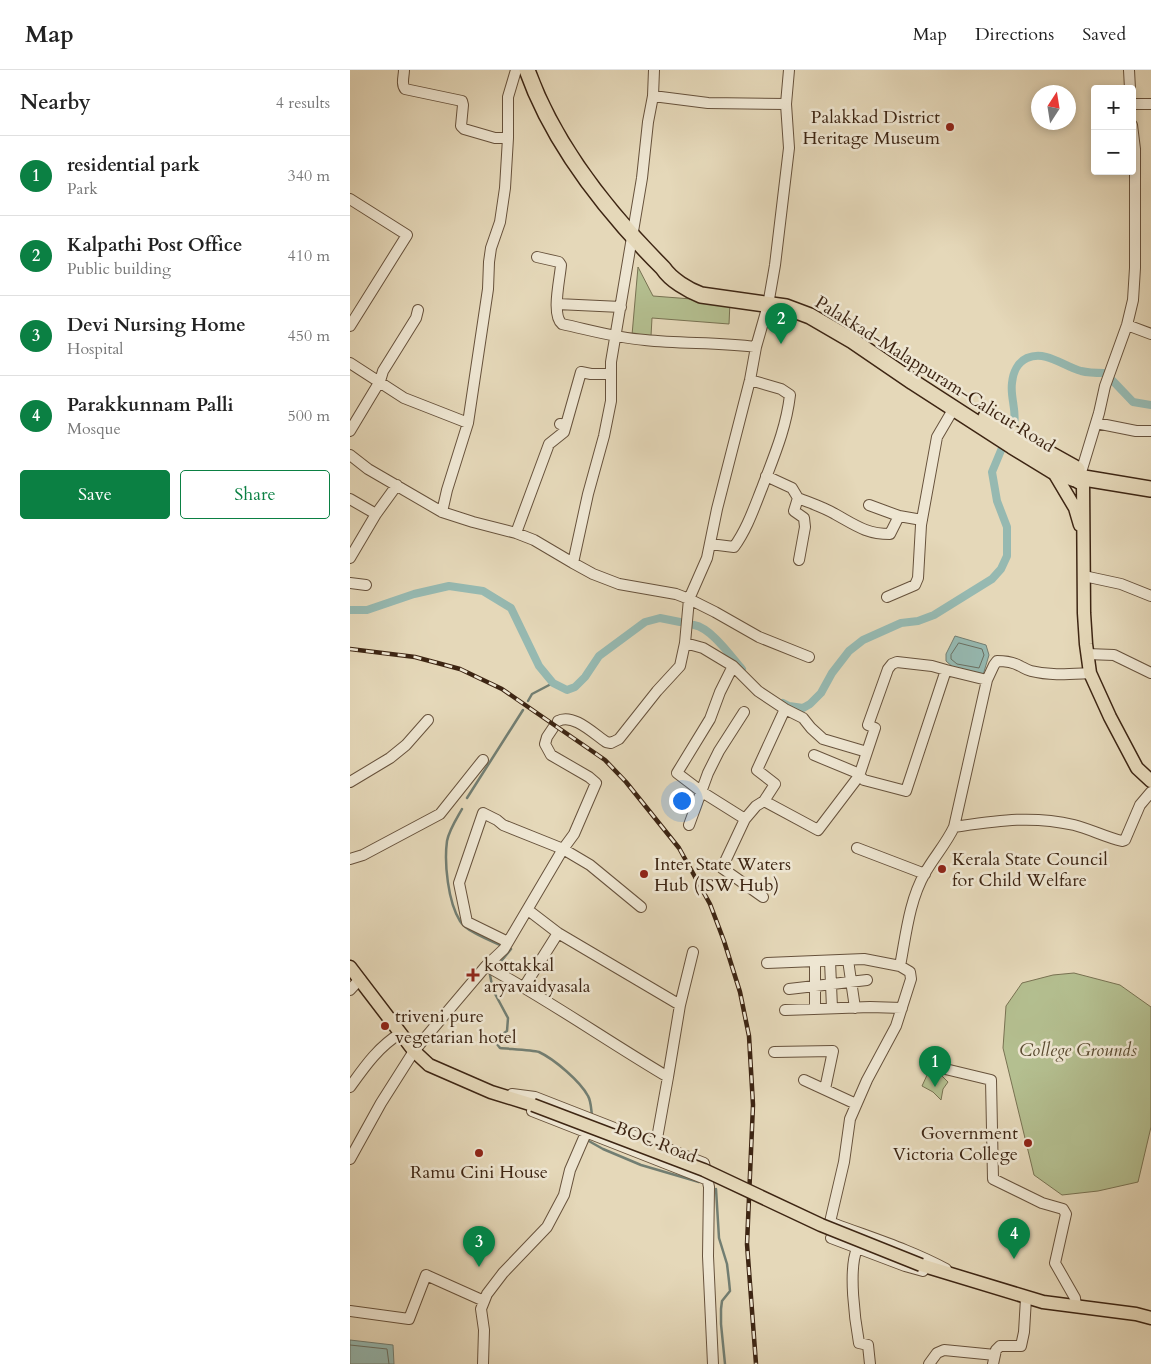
<!DOCTYPE html>
<meta charset="utf-8">
<style>
:root{--surface:#fff;--page:#f2f2f2;--text:#222;--muted:#767676;--line:#e0e0e0;--accent:#0b8043}
body{margin:0;font-family:Cardo,serif;background:var(--page);color:var(--text)}
.controls{position:absolute;right:15px;top:15px;display:grid;overflow:hidden;border-radius:5px;box-shadow:0 2px 8px #0003}
.controls button{width:45px;height:45px;display:grid;place-items:center;padding:0;border:0;border-bottom:1px solid var(--line);background:var(--surface);color:var(--text);font:25px sans-serif}
.compass{position:absolute;left:681px;top:15px;width:45px;height:45px;border-radius:50%;background:var(--surface);box-shadow:0 2px 8px #0003;rotate:12deg}
.you{position:absolute;left:331px;top:730px;width:18px;height:18px;margin:-12px;border:4px solid #fff;border-radius:50%;background:#1a73e8;box-shadow:0 0 0 8px #1a73e833}
.badge{display:grid;place-items:center;width:32px;height:32px;border-radius:50%;background:var(--accent);color:#fff;font-size:16px;font-weight:700}
.pin{position:absolute;translate:-50% -41px;filter:drop-shadow(0 1px 2px #0008)}
.pin::after{content:'';position:absolute;top:26px;width:18px;height:15px;background:inherit;clip-path:polygon(0 0,100% 0,50% 100%)}
.list{margin:0;padding:0;list-style:none}
h2{display:flex;justify-content:space-between;align-items:center;height:65px;margin:0;padding:0 20px;font-size:21px}
h2 small{font-size:16px;font-weight:400;color:var(--muted)}
.list li{display:grid;grid-template-columns:32px 1fr auto;gap:15px;align-items:center;box-sizing:border-box;height:80px;padding:0 20px;border-top:1px solid var(--line)}
.list b{display:block;font-size:19px;white-space:nowrap}
.list p{margin:0;font-size:16px;white-space:nowrap;color:var(--muted)}
.list em{font-size:16px;font-style:normal;color:var(--muted)}
.actions{display:flex;gap:10px;padding:15px 20px}
.actions a{flex:1;padding:11px 0;border:1px solid var(--accent);border-radius:5px;text-align:center;font-size:18px;color:var(--accent)}
.actions .main{background:var(--accent);color:#fff}
.map{position:relative;flex:none;width:801px;height:1294px;overflow:hidden}
header{display:flex;align-items:center;gap:30px;box-sizing:border-box;height:70px;padding:0 25px;background:var(--surface);border-bottom:1px solid var(--line)}
header strong{font-size:24px}
nav{display:flex;gap:28px;margin-inline-start:auto;font-size:18px}
main{display:flex}
aside{flex:1;background:var(--surface)}
.map>svg:first-child{display:block}
.green{fill:#b4bf90;stroke:#787252}
.water{fill:#96b9b1;stroke:#727e72}
.lines{fill:none;stroke-linecap:round;stroke-linejoin:round}
.shore{stroke:#6a6f62;stroke-width:1}
.stream{stroke:#727e72;stroke-width:2.5}
.canal{stroke:#96b9b1;stroke-width:8}
.minor-casing{stroke:#67523c;stroke-width:12}
.major-casing{stroke:#3d2513;stroke-width:15}
.highway-casing{stroke:#3d2513;stroke-width:18}
.minor{stroke:#eee6d2;stroke-width:10}
.major{stroke:#e5d8b9;stroke-width:12}
.highway{stroke:#e5d8b9;stroke-width:15}
.rail-casing{stroke:#3d2513;stroke-width:4.5}
.rail{stroke:#eee6d2;stroke-width:2.5;stroke-dasharray:8;stroke-linecap:butt}
.major-bridge-casing{stroke:#3d2513;stroke-width:15;stroke-linecap:butt}
.major-bridge{stroke:#e5d8b9;stroke-width:12}
.poi-dot{fill:#8f2418;stroke:#eee6d2;stroke-width:2}
.labels{text-anchor:middle;stroke-width:5;stroke-linejoin:round;paint-order:stroke}
.poi-label{font-size:18px;fill:#3d2513;stroke:#eee6d2;text-anchor:start}
.street-label{font-size:18px;fill:#3d2513;stroke:#eee6d2}
.park-label{font-size:18px;font-style:italic;fill:#5b4c32;stroke:#eee6d2}
</style>
<header>
<strong>Map</strong>
<nav><a>Map</a><a>Directions</a><a>Saved</a></nav>
</header>
<main>
<aside>
<h2>Nearby<small>4 results</small></h2>
<ul class="list">
<li><span class="badge">1</span><div><b>residential park</b><p>Park</p></div><em>340 m</em></li>
<li><span class="badge">2</span><div><b>Kalpathi Post Office</b><p>Public building</p></div><em>410 m</em></li>
<li><span class="badge">3</span><div><b>Devi Nursing Home</b><p>Hospital</p></div><em>450 m</em></li>
<li><span class="badge">4</span><div><b>Parakkunnam Palli</b><p>Mosque</p></div><em>500 m</em></li>
</ul>
<div class="actions"><a class="main">Save</a><a>Share</a></div>
</aside>
<div class="map">
<svg width="801" height="1294" viewBox="0 0 801 1294">
<rect width="100%" height="100%" fill="#e5d8b9"/>
<filter id="stains"><feTurbulence type="fractalNoise" baseFrequency=".004" numOctaves="4"/><feColorMatrix values="0 0 0 0 .2 0 0 0 0 .09 0 0 0 0 .02 0 0 0 .5 -.17"/></filter>
<radialGradient id="worn" r=".72"><stop offset=".6" stop-color="#630" stop-opacity="0"/><stop offset="1" stop-color="#630" stop-opacity=".3"/></radialGradient>
<!-- green -->
<path class="green" d="M288,197l15,29 77,6 -1,22 -77,-6 -1,18 -19,-1z
M724,903l46,12 31,22v120l-13,55 -40,9 -36,4 -28,-20 -31,-127 3,-42 16,-23 31,-8z
M578,1003l12,1 8,8 -5,7 -2,11 -8,-8 -11,-6z"/>
<!-- water -->
<path class="water" d="M605,566l31,9 3,10 -6,20 -28,-6 -9,-8v-7z
M0,1270l43,5 1,19h-44z"/>
<g class="lines">
<!-- shore -->
<path class="shore" d="M609,573l23,6 2,6 -5,13 -22,-4 -6,-5v-4z
M0,1275l37,4 2,15"/>
<!-- stream -->
<path class="stream" d="M178,631l4,-7 21,-11
M117,728l56,-88
M112,739c-5,9 -13,21 -15,32 -3,22 1,61 13,80 6,10 29,19 40,24
M148,895l13,-16
M140,905l3,15 15,28 -1,13 -13,9 6,8c9,1 32,2 39,4 15,7 41,29 49,44 3,5 3,13 4,19
M237,1070l16,9 38,16 58,17
M366,1119l3,49 8,26 2,17 1,10 -8,10 -1,8v15l4,40"/>
<!-- canal -->
<path class="canal" d="M763,311l20,21 18,3
M664,355c3,-14 -4,-28 -2,-42 1,-11 6,-21 15,-25 19,-8 36,8 54,13 8,2 15,2 23,2
M0,540h17l47,-16 35,-8 34,5 28,17 28,58 14,17 14,7 8,-3 10,-10 14,-21 46,-34 15,-4 20,4
M344,555c17,3 36,30 48,44
M433,633l6,3 14,2 7,-4 11,-11 11,-20 17,-22 14,-11 38,-17 17,-2 16,-6 58,-36 9,-10 6,-13v-29l-10,-26 -5,-29 10,-24"/>
<!-- minor casing -->
<g class="minor-casing">
<path id="minor" d="M54,0c0,6 -3,14 1,19l57,12 1,4 -2,21 3,3 31,9h13
M304,0l-1,26 -5,26 -6,56 -31,184v39l-7,35 -16,58 -15,69 20,11 26,10 57,10 13,5 26,13 44,25 50,20
M779,0l1,19
M303,26l55,7 78,1
M782,34h19
M0,129l57,36 -57,91
M187,187l22,5 2,3c-1,14 -10,50 1,59 28,6 55,14 83,16 37,4 74,2 111,7
M207,234l64,3
M777,255l24,9
M0,293l54,35 64,25 -21,67 -5,22
M118,353l20,-134 1,-27 2,-14 9,-26 5,-34 3,-50v-41l8,-27
M746,353l40,8h15
M210,354l6,1 15,-53 10,2h20
M0,361l30,-50 3,-10 33,-53 2,-8
M0,385l18,14 74,43 31,10 43,11 18,7 39,23
M732,399l17,-56 6,-27 22,-61 6,-25 2,-32v-119l-3,-24
M416,406l26,12 6,10 -4,13 10,7 1,9 -6,33
M448,428c12,5 25,9 37,16 20,11 31,20 55,20l9,-18 23,4
M0,429l26,15
M519,435l30,11
M166,463l33,-89 15,-12 2,-7
M360,474l24,3c13,-18 20,-39 28,-59 12,-32 24,-59 28,-93l-9,-6 -31,-9
M0,488l26,-44 21,-29
M734,506l37,8 30,12
M0,513l16,2
M537,527l28,-12 3,-7 3,-53 16,-88 17,-29
M335,573l18,5 30,18 25,25 27,18 18,9 8,10 12,11 44,13
M737,584l27,1 37,18
M383,596l-13,26 -10,27 -33,54 25,19 43,27 -23,49 41,29
M435,639l-28,61 18,14 -11,17 54,29 41,-54 16,-48 -7,-3 20,-56 4,-5 5,-2 35,4 14,4
M208,651c15,-8 35,12 48,21l5,1 8,-4 38,-48 23,-25 5,-23 4,-44 18,-41 10,-49 33,-129 6,-33 12,-42 7,-40 14,-117 -3,-44 3,-34
M464,685l41,17 9,8 42,11 40,-121 41,10
M0,712l40,-24 16,-13 22,-25
M395,749l11,-13 8,-5
M339,755l19,-52 11,-22 25,-39
M604,757c42,-6 77,-12 120,-2 16,4 31,12 48,16l3,-1 15,-35 11,-13
M507,778l68,26
M0,789l13,-4 77,-41 43,-54
M158,872l-41,-20 -8,-39 24,-70 14,7 6,5 60,24 27,16 51,42
M498,890l7,48
M480,891l2,47
M465,892v47
M417,893l97,-4 36,7 10,6 1,7 -15,47 -29,54 -17,39 -6,43 -14,60
M136,896c63,34 121,75 182,111l12,-72 -122,-72 -30,-23
M550,896c6,-31 9,-65 25,-93 9,-16 21,-29 29,-46l33,-147 7,-15 3,-4c8,0 16,1 23,5 4,2 7,4 11,5 20,5 39,3 59,2
M174,917l34,-54
M439,919l78,-9
M0,920l10,-11
M330,935l13,-53
M435,940l85,-3 32,1
M424,982l59,-1 -8,38
M587,997l54,13 2,99 49,24 21,6 3,5 -11,49 20,35 1,8
M454,1010l52,24
M0,1017c15,-21 29,-41 51,-54
M162,1024l23,3 169,66 5,24 -1,69 5,108
M182,1041l176,69
M306,1074l12,-67
M0,1089l31,-56 33,-52 72,-85 18,-17 59,-100 11,-15 22,-51 -7,-6 -38,-22 -6,-11 2,-7 6,-9
M485,1154c37,14 76,26 111,45
M481,1168l74,28 18,5
M507,1179c-9,20 -2,72 2,94l9,2 2,19
M0,1241l59,8 17,-44 58,26
M133,1294l1,-34 -3,-21 6,-15 16,-21 44,-46 17,-32 6,-25 16,-37
M579,1294l8,-11 7,-3 51,5
M643,1294l3,-14 4,-4h21l3,-14 2,-34"/>
</g>
<!-- major casing -->
<g class="major-casing">
<path id="major" d="M703,401l22,37 5,17
M733,410l1,133 2,31 4,29 20,44 27,51 14,13
M0,897l64,84 15,14 62,27 42,13
M571,1195l122,37 93,12 15,4"/>
</g>
<!-- highway casing -->
<g class="highway-casing">
<path id="highway" d="M177,0c27,76 80,142 136,198 8,12 25,22 38,27l85,12 24,9 43,25 60,41 99,64 41,25 22,8
M636,347l30,18 61,34
M724,402v5l5,4 5,-3 67,11"/>
</g>
<!-- minor -->
<use href="#minor" class="minor"/>
<!-- major -->
<use href="#major" class="major"/>
<!-- highway -->
<use href="#highway" class="highway"/>
<!-- rail casing -->
<g class="rail-casing">
<path id="rail" d="M0,579l65,8 45,12 42,20 103,71 21,22 53,66 31,56 14,37 16,51 9,44 4,69 -6,139 9,120"/>
</g>
<!-- rail -->
<use href="#rail" class="rail"/>
<!-- major-bridge casing -->
<g class="major-bridge-casing">
<path id="major-bridge" d="M183,1035l171,65 117,55 100,40"/>
</g>
<!-- major-bridge -->
<use href="#major-bridge" class="major-bridge"/>
</g>
<!-- markers -->
<g class="poi-dot">
<circle cx="600" cy="57" r="5"/>
<circle cx="592" cy="799" r="5"/>
<circle cx="294" cy="804" r="5"/>
<path d="M120.5 897.5h5v5h5v5h-5v5h-5v-5h-5v-5h5z"/>
<circle cx="35" cy="956" r="5"/>
<circle cx="678" cy="1073" r="5"/>
<circle cx="129" cy="1083" r="5"/>
</g>
<g class="labels">
<!-- poi labels -->
<g class="poi-label">
<text x="590" y="53" text-anchor="end">Palakkad District<tspan x="590" dy="21">Heritage Museum</tspan></text>
<text x="602" y="795">Kerala State Council<tspan x="602" dy="21">for Child Welfare</tspan></text>
<text x="304" y="800">Inter State Waters<tspan x="304" dy="21">Hub (ISW Hub)</tspan></text>
<text x="134" y="901">kottakkal<tspan x="134" dy="21">aryavaidyasala</tspan></text>
<text x="45" y="952">triveni pure<tspan x="45" dy="21">vegetarian hotel</tspan></text>
<text x="668" y="1069" text-anchor="end">Government<tspan x="668" dy="21">Victoria College</tspan></text>
<text x="129" y="1108" text-anchor="middle">Ramu Cini House</text>
</g>
<!-- street labels -->
<g class="street-label">
<text transform="translate(585 304) rotate(32)" y="6">Palakkad-Malappuram-Calicut Road</text>
<text transform="translate(306 1072) rotate(21)" y="6">BOC Road</text>
</g>
<!-- park labels -->
<g class="park-label">
<text x="728" y="986">College Grounds</text>
</g>
</g>
<rect width="100%" height="100%" filter="url(#stains)"/>
<rect width="100%" height="100%" fill="url(#worn)"/>
</svg>
<div class="controls">
<button>+</button>
<button>−</button>
</div>
<svg class="compass" viewBox="-18 -18 36 36"><path d="M0-13l5 13h-10z" fill="#e53935"/><path d="M0 13l5-13h-10z" fill="#767676"/></svg>
<div class="you"></div>
<div class="pin badge" style="left:585px;top:1017px">1</div>
<div class="pin badge" style="left:431px;top:274px">2</div>
<div class="pin badge" style="left:129px;top:1197px">3</div>
<div class="pin badge" style="left:664px;top:1189px">4</div>
</div>
</main>
